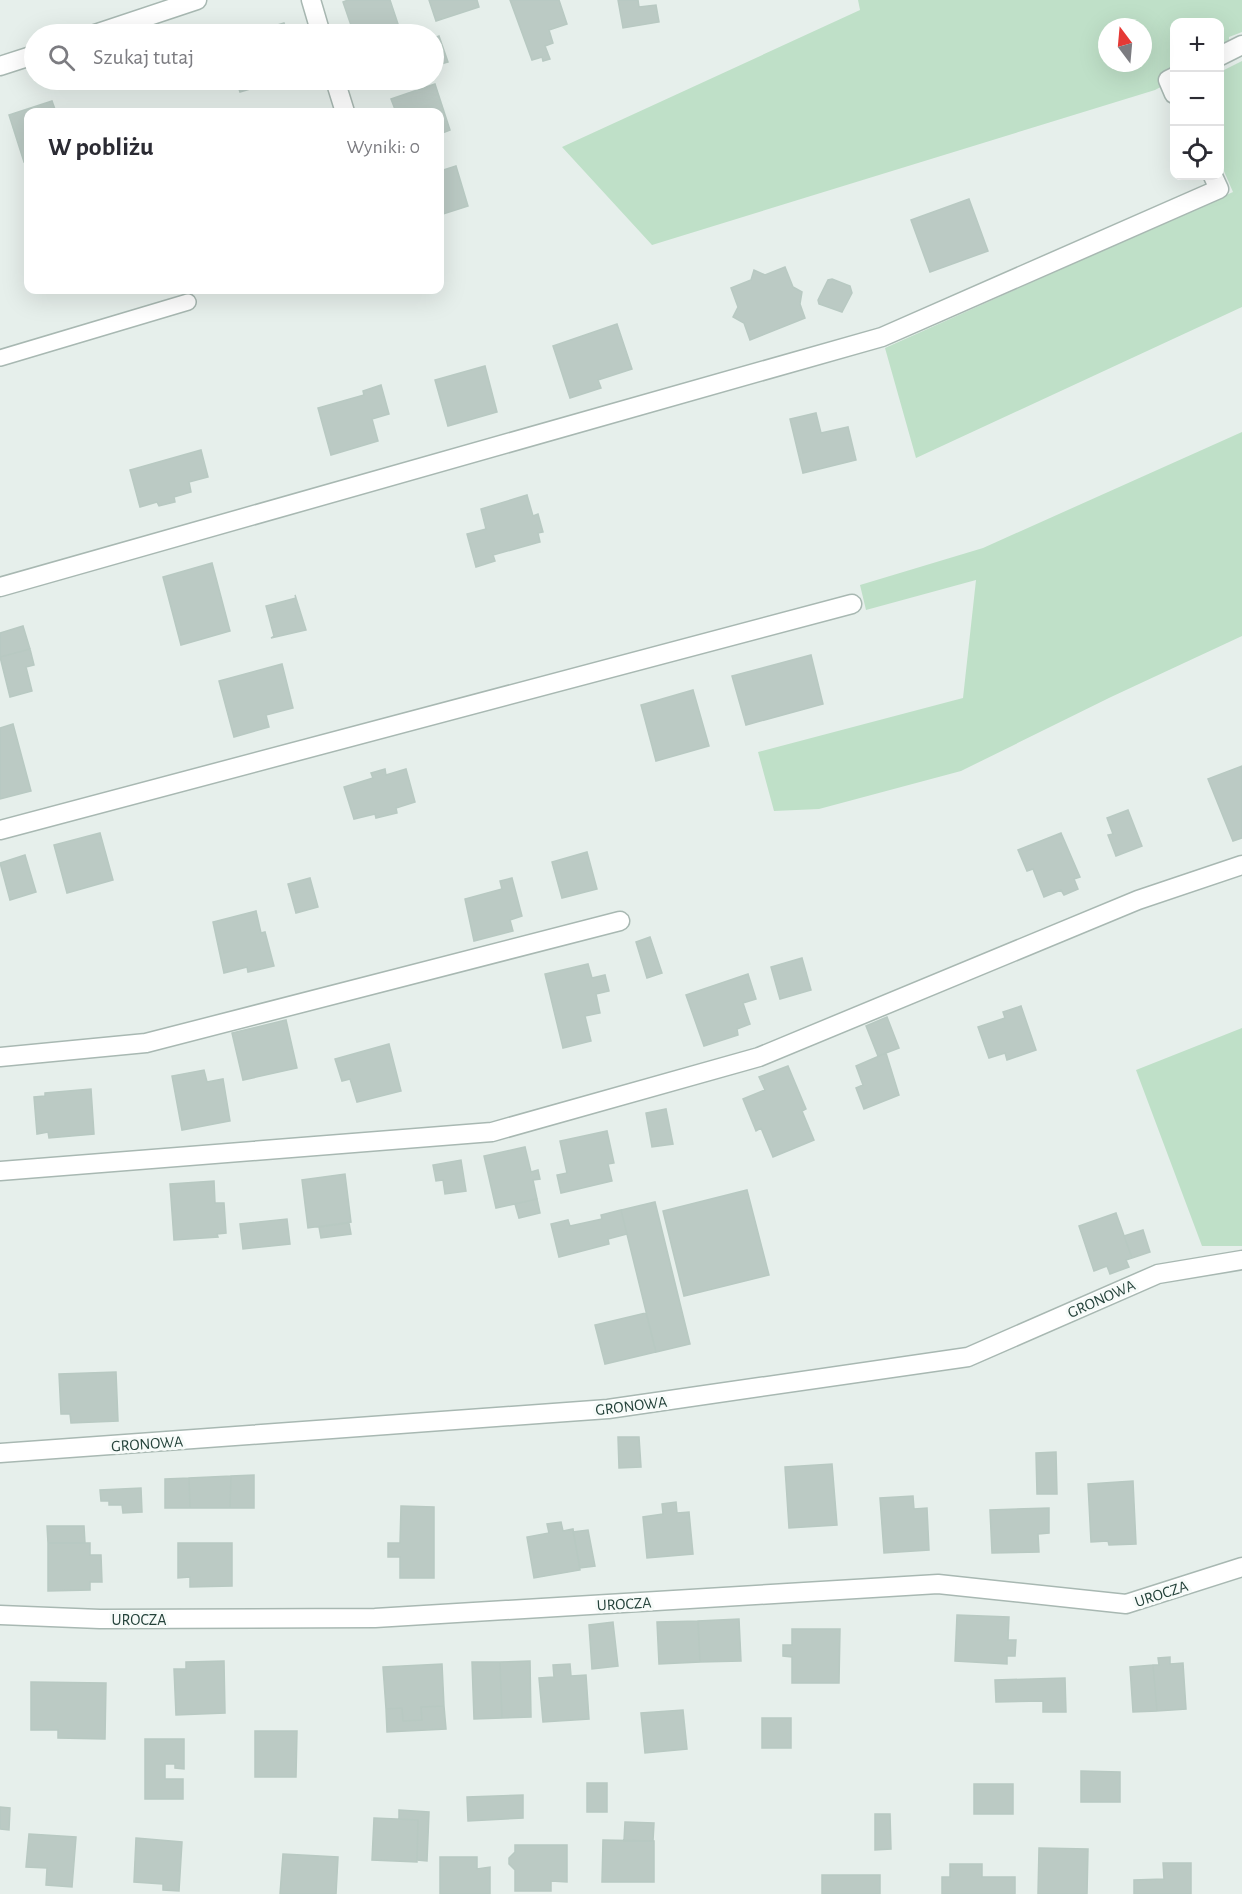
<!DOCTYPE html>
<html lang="pl">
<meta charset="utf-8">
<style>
:root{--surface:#fff;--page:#f2f2f3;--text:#2b2b33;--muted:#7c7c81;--line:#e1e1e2}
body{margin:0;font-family:"Alegreya Sans",sans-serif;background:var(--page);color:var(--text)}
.controls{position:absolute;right:18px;top:18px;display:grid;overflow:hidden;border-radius:12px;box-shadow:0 6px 24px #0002}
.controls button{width:54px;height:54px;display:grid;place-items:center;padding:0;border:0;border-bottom:2px solid var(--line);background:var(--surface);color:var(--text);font:30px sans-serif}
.compass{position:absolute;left:1098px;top:18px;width:54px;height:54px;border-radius:50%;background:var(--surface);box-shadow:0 6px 24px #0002;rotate:344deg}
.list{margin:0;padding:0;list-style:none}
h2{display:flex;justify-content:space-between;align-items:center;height:78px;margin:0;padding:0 24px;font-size:26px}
h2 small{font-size:20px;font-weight:400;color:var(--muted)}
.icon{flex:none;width:33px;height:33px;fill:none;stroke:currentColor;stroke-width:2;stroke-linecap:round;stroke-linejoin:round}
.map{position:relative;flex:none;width:1242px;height:1894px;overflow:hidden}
.search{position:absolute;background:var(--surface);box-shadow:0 6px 24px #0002;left:24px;top:24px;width:420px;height:66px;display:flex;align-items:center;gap:15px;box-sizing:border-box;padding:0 21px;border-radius:33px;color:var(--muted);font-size:22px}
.panel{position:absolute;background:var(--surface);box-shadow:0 6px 24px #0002;left:24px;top:108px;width:420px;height:186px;border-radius:12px}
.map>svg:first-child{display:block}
.green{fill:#bfe0c8;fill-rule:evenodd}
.building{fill:#bbcac4;stroke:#b8c9c2;stroke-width:1.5}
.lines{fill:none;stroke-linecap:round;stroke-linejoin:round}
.lane-casing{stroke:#a8b8b2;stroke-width:18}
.street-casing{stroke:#a8b8b2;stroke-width:21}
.lane{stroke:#fff;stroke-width:15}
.street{stroke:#fff;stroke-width:18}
.labels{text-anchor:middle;stroke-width:6;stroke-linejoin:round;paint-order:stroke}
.street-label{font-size:16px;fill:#24423a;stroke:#f7fbf9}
</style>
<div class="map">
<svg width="1242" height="1894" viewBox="0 0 1242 1894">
<rect width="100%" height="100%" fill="#e6efeb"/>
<!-- green -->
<path class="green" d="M858,0h384v32l-13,5v15l-9,4v-34h-46v58l-19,10 -503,155 -90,-98 298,-137zM1107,27h36v36h-36z
M1242,61v246l-326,151 -31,-110 348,-156 -13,-30v-90z
M1242,432v204l-131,61 -150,74 -142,38 -45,2 -16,-59 205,-54 13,-118 -110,30 -6,-25 123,-37z
M1242,1028v218h-40l-66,-176z"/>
<!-- building -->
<path class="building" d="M348,0h42l11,33 -47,1 -11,-32z
M429,0h48l2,7 -43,14z
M510,0h49l8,24 -18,6 4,13 -8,3 5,13 -7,2 -1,-4 -10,3z
M618,0h20l1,7 17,-2 3,17 -36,6z
M284,23l4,11h-40z
M439,36l9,26 -14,4v-28z
M236,80h45l-41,12z
M435,84l15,46 -10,4v-22h-44l-5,-13z
M52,101l4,11h-28v48l-4,2 -15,-47z
M456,166l12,40 -28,9v-44z
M969,199l19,52 -58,21 -19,-52z
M785,267l8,20 9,5 -2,12 5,14 -55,22 -6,-17 -11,-6 5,-10 -7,-19 20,-8 3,-10 11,5z
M832,279l18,7 2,7 -10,19 -23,-8 -1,-4 10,-20z
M617,324l15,45 -34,11 3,8 -31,10 -17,-52z
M485,366l12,46 -49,14 -13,-46z
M381,385l8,29 -17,5 6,22 -47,14 -13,-47 46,-13 -1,-4z
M816,413l5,20 27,-6 8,33 -53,13 -13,-54z
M201,450l7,27 -19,5 2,10 -17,5 1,5 -16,4 -2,-4 -17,5 -10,-37z
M527,495l6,21 5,-2 5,18 -5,1 2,9 -47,13 2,6 -19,6 -9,-33 19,-5 -5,-20z
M212,563l18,68 -49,14 -18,-68z
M295,595l11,35 -35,8 3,-2 -8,-30 30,-8z
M23,626l7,23 -30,8v-24z
M30,649l4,16 -8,2 6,24 -22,6 -10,-40z
M811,655l12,49 -77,21 -14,-49z
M282,664l11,44 -27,7 3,12 -35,10 -15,-56z
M693,690l16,56 -53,15 -15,-56z
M13,724l18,67 -31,8v-71z
M1242,766v72l-9,3 -25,-62z
M385,769l1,6 20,-6 9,33 -19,6 1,5 -21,5 -1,-4 -21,5 -10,-32 29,-9 -2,-5z
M1128,810l14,36 -26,10 -8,-21 5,-1 -6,-16z
M100,833l13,47 -46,13 -13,-48z
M1061,833l19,44 -6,2 4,10 -14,6 -3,-5 -17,7 -11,-28 -6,2 -9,-21z
M587,852l10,37 -35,9 -10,-36z
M25,855l11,37 -26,8 -10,-37z
M310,878l8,29 -22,6 -8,-29z
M512,878l10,38 -12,4 3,11 -39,10 -9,-42 37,-10 -2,-8z
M256,911l5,22 4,-1 9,34 -26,6 -1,-5 -23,6 -11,-51z
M650,937l12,36 -15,5 -11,-36z
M802,958l9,32 -31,9 -9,-32z
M588,964l4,14 13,-3 4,16 -13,3 4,19 -15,3 6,25 -28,7 -18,-74z
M748,974l8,25 -13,4 7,21 -13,5 1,6 -34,11 -18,-51z
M1021,1006l15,44 -29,10 -2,-7 -16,5 -11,-31 27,-9 -2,-6z
M887,1017l12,31 -21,8 -12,-30z
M286,1020l11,48 -54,12 -11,-47z
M389,1044l12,47 -44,11 -7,-23 -8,2 -7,-22z
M886,1053l13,42 -35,14 -8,-21 7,-3 -7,-19z
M788,1066l18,43 -4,2 12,29 -41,17 -12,-29 -5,3 -13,-32 22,-9 -6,-13z
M204,1070l3,12 16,-3 7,42 -48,9 -10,-54z
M91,1089l3,45 -45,4 -1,-6 -11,2 -3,-37 11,-1v-3z
M666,1109l7,35 -21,3 -6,-34z
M607,1131l7,32 -6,1 4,17 -51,12 -4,-18 10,-2 -7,-32z
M525,1147l6,25 7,-2 2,9 -7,1 4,19 -41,9 -12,-52z
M461,1160l5,31 -21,3 -2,-14 -7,1 -3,-16z
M345,1174l6,48 -43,6 -6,-48z
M214,1181l1,22h9l2,30 -9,1 1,3 -44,3 -4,-56z
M747,1190l22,85 -85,21 -21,-85z
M537,1199l3,14 -21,5 -4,-14z
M655,1202l35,142 -34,8 -35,-142z
M621,1210l6,24 -19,5 1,5 -50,13 -8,-33 17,-4 2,6 32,-7 -1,-4z
M1116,1213l16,45 -6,2 3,7 -19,7 -3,-8 -13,5 -15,-45z
M287,1219l3,25 -47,5 -3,-25z
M349,1223l2,11 -30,4 -2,-11z
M1143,1230l7,22 -18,6 -8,-22z
M646,1313l10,39 -51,12 -10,-39z
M116,1372l2,49 -47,2 -1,-9h-9l-2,-40z
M618,1437h21l2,30 -22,1z
M1056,1452l1,42h-20l-1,-41z
M832,1464l5,61 -48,3 -4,-61z
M254,1475v33h-24l1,-32z
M231,1476l-1,32h-40l-1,-30z
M189,1478l1,30h-25v-29z
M1133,1481l3,63 -27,1 -1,-4 -17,1 -3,-58z
M141,1488l1,24 -19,1 -1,-8h-13v-4h-8l-1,-11z
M913,1496l1,13 13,-1 2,42 -45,3 -4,-55z
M676,1502l1,11 12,-1 4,42 -46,4 -4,-41 20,-3 -1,-10z
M401,1506l33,1v71h-34v-21h-12v-14h12z
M1049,1508v25l-11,1 1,18 -47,1 -2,-43z
M561,1522l2,9 10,-2 7,41 -46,8 -7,-41 22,-4 -2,-9z
M47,1526h37l1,17h-37z
M588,1530l7,36 -15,2 -7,-36z
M48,1543h42v12h11l1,27h-12v8l-42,1z
M178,1543h54v43l-42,1v-10l-12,1z
M957,1615l52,2 -1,23h8l-1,16h-8v8l-52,-3z
M739,1619l2,42 -41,1 -2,-41z
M698,1621l2,41 -41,2 -2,-42z
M613,1622l5,44 -26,3 -3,-44z
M792,1629h48l-1,54h-47v-26l-9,-1v-11h9z
M1170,1657v7l13,-1 3,46 -29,2 -4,-46h6l-1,-7z
M224,1661l1,52 -49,2 -2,-46h12v-7z
M530,1661l1,56 -29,1 -2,-56z
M472,1662h28l2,56 -28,1z
M442,1664l2,42 -23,1 1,13 -19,1 -1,-13 -16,1 -3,-42z
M570,1664l1,12 15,-1 3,44 -46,3 -4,-44 15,-1 -1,-12z
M1153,1665l4,46 -24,1 -3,-45z
M1065,1678l1,34h-23v-11l-47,1 -1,-22z
M31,1682l75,1 -1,56 -47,-1v-8h-27z
M444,1706l2,23 -59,3 -1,-23 16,-1 1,13 19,-1 -1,-13z
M683,1710l4,39 -42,4 -4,-40z
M762,1718h29v30h-29z
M255,1731h42l-1,46h-41z
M145,1739h39v30l-9,-1v-4h-10v15h18v20h-38z
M1081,1771l39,1v30h-39z
M587,1783h20v29h-20z
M974,1784h39v30h-39z
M523,1795v23l-55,3 -1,-24z
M0,1807l10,1 -1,22 -9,-1z
M399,1810l30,2 -2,49 -10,-1 1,-40 -19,-1z
M875,1814h15l1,35 -16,1z
M374,1818l44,2 -1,42 -45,-2z
M625,1822l29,1 -1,18h-29z
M29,1834l47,3 -4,50 -26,-2 1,-17 -21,-1z
M136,1838l46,4 -3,49 -16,-1v-6l-29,-2z
M603,1840l51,1v41h-52z
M515,1845h52v37l-16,-1v10h-36v-21l-6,-6v-6l6,-6z
M1039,1848l49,1 -1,45h-49z
M283,1854l55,3 -2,37h-56z
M440,1857h37v12l13,-2v27h-50z
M1163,1863h28v31h-57v-14l30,-1z
M950,1864h32v13h33v17h-73v-17h8z
M822,1875h58v19h-58z"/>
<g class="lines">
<!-- lane casing -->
<g class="lane-casing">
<path id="lane" d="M0,358l188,-56"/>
</g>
<!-- street casing -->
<g class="street-casing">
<path id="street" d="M311,0l10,34
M95,34l102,-34
M1220,56l22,-11
M0,66l34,-11
M1174,77l-6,3 6,14
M335,80l10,32
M0,587l882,-250 337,-148 -6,-13
M0,830l852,-226
M0,1057l146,-14 474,-122
M0,1171l492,-39 267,-75 379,-157 104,-35
M0,1453l608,-44 360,-52 190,-83 84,-14
M0,1615l100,4 275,-1 563,-34 188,20 116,-37"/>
</g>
<!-- lane -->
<use href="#lane" class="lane"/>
<!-- street -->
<use href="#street" class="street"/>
</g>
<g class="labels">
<!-- street labels -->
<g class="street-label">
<text transform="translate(1101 1298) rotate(-24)" y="6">GRONOWA</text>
<text transform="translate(631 1405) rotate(-7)" y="6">GRONOWA</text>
<text transform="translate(147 1443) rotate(-4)" y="6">GRONOWA</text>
<text transform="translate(1161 1593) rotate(-18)" y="6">UROCZA</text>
<text transform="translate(624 1603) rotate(-3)" y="6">UROCZA</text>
<text x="139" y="1625">UROCZA</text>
</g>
</g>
</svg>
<div class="controls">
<button>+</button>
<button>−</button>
<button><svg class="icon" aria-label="locate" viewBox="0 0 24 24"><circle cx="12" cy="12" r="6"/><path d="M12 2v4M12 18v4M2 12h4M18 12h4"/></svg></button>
</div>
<svg class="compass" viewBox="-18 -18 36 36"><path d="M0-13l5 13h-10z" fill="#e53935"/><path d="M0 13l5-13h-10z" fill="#7c7c81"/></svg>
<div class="search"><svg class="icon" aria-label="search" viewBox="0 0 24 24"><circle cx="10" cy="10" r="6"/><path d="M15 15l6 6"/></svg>Szukaj tutaj</div>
<section class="panel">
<h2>W pobliżu<small>Wyniki: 0</small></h2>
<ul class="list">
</ul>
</section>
</div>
